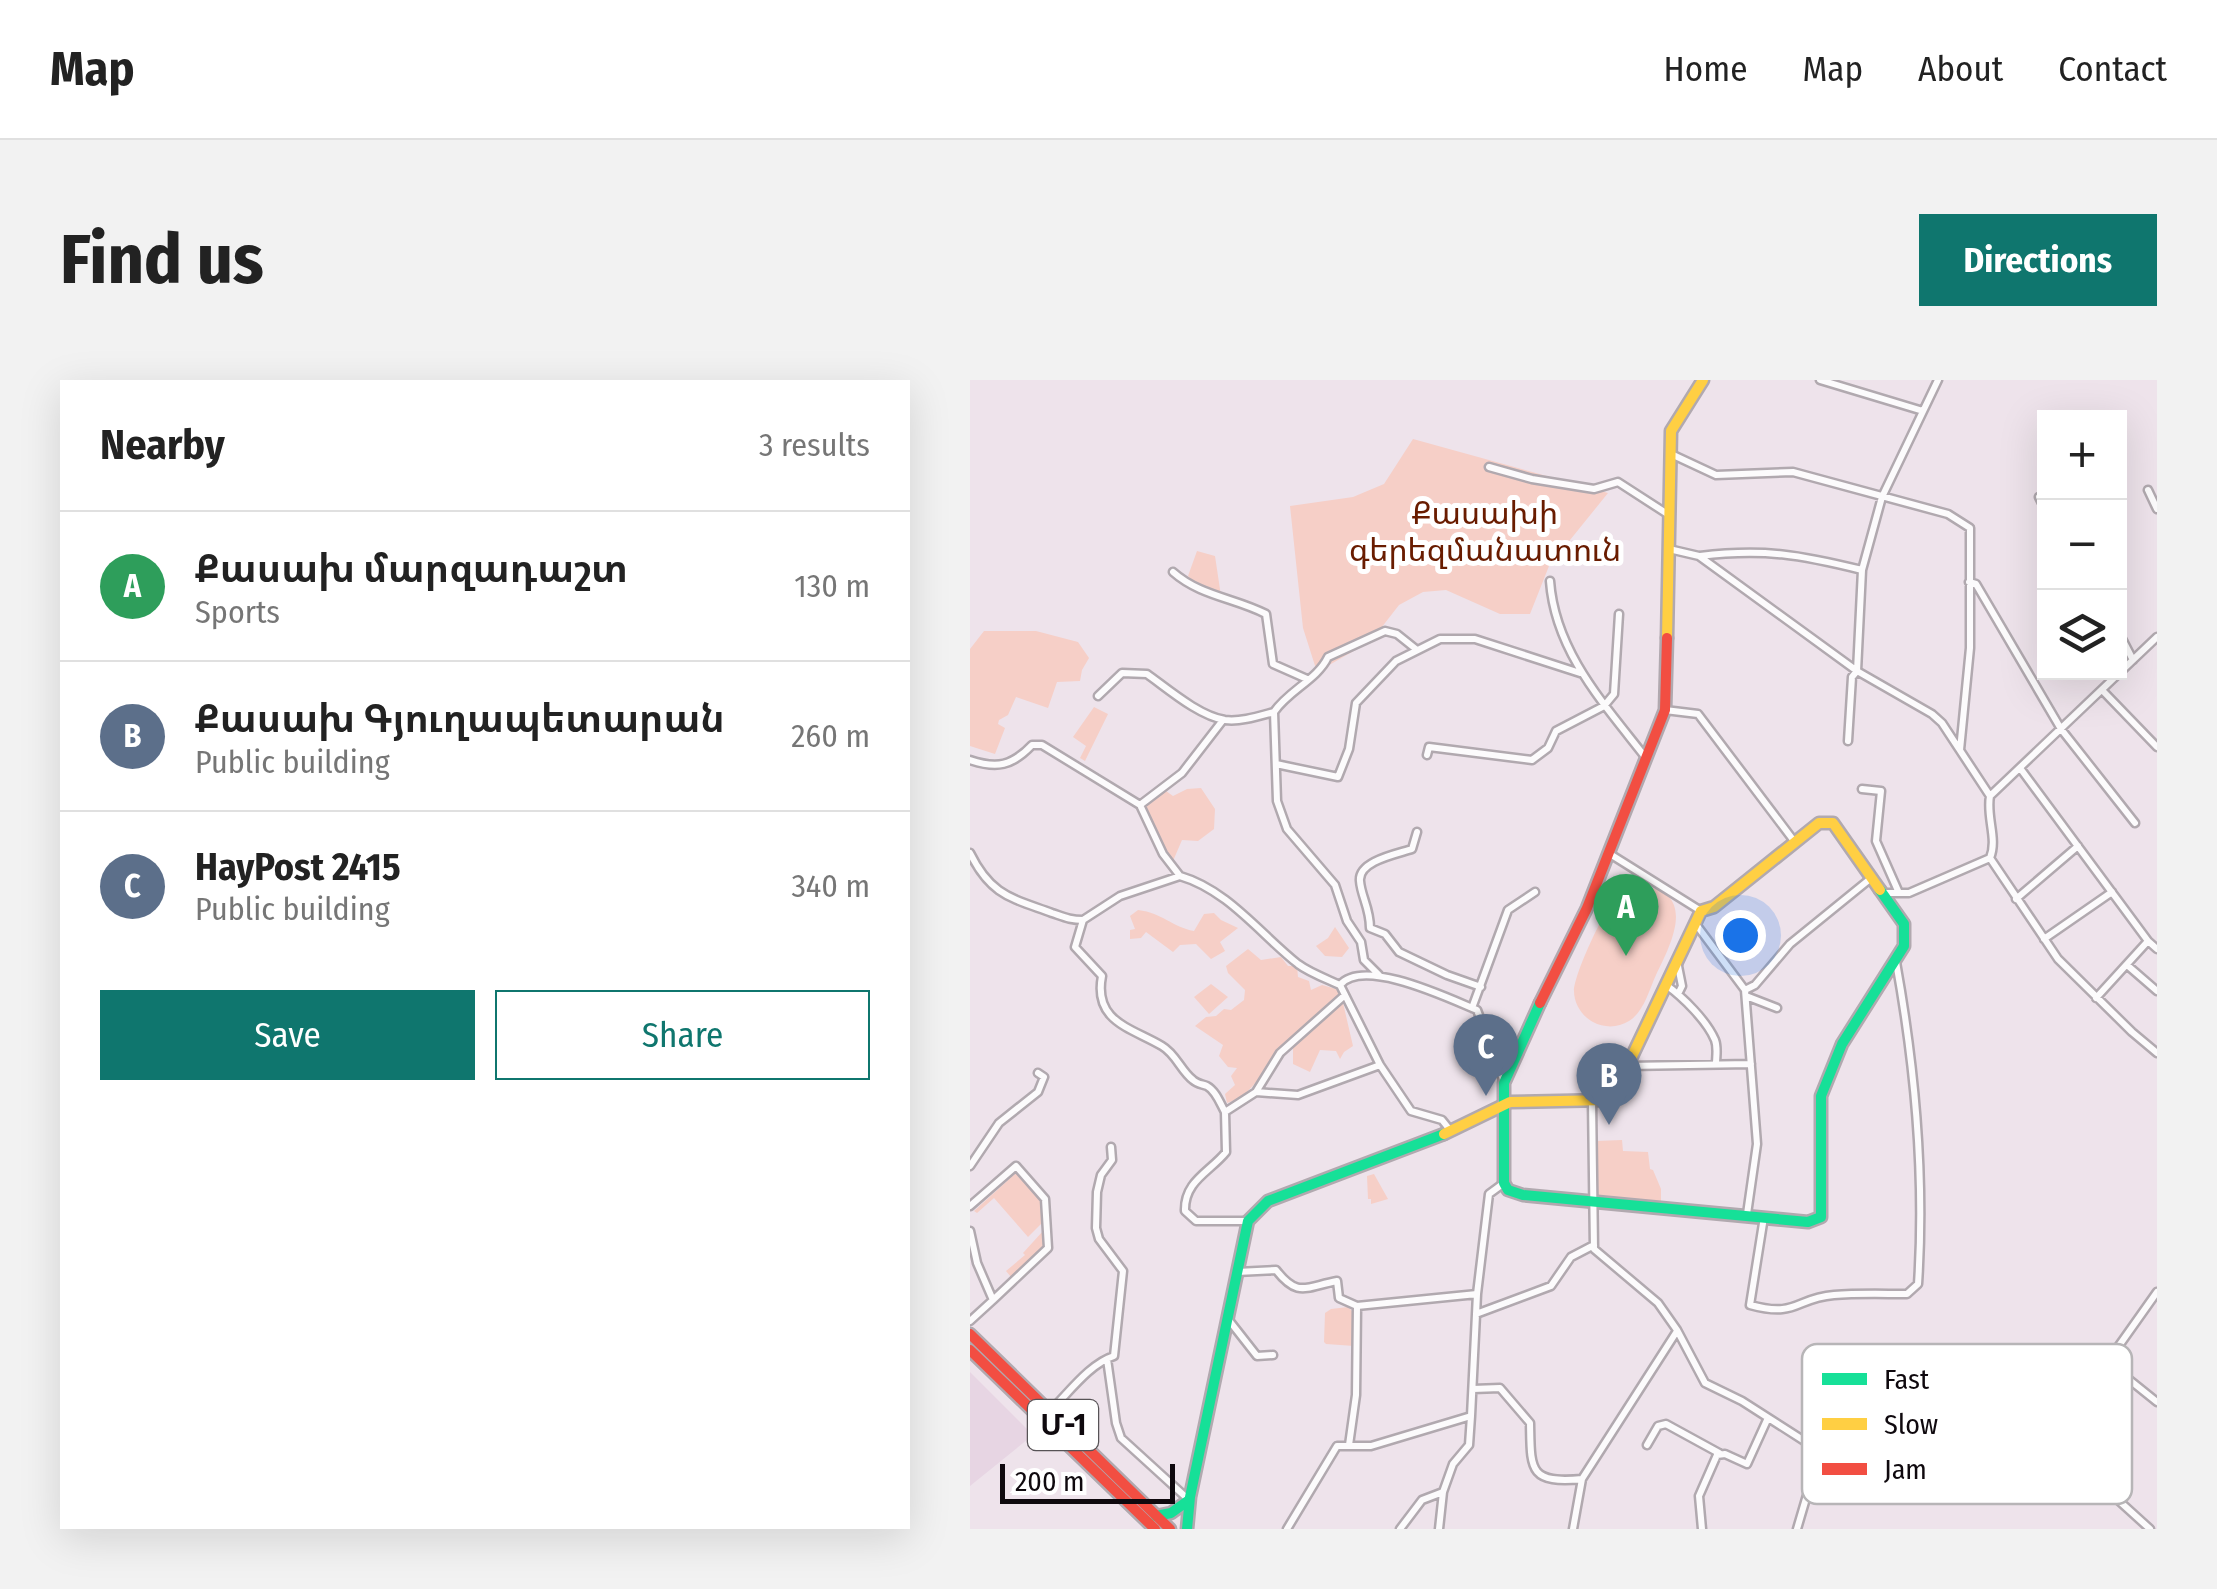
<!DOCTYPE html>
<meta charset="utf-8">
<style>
:root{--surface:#fff;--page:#f2f2f2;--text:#222;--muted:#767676;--line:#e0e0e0;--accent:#0f766e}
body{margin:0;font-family:"Fira Sans Condensed","Noto Sans Armenian",sans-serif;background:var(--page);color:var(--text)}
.controls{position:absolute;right:30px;top:30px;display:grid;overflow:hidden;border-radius:0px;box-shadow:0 10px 40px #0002}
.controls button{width:90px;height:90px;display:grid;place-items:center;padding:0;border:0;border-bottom:2px solid var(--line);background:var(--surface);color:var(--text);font:50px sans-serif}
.scale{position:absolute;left:30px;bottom:25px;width:175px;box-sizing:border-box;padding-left:10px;border:5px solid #0f090e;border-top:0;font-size:28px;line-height:35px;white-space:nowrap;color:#0f090e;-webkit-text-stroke:8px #fff;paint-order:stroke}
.you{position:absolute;left:770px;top:555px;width:35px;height:35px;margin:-25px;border:8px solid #fff;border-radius:50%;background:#1a73e8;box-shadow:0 0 0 15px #1a73e833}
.badge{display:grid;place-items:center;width:65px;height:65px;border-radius:50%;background:var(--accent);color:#fff;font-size:32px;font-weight:700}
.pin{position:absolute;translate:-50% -82px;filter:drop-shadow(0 2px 5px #0008)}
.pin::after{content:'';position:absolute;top:52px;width:35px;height:30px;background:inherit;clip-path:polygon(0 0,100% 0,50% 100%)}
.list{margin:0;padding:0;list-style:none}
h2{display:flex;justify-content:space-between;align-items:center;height:130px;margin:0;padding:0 40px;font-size:42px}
h2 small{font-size:32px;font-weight:400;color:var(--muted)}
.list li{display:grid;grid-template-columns:65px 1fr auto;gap:30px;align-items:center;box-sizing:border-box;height:150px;padding:0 40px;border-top:2px solid var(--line)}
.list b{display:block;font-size:38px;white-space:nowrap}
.list p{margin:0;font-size:32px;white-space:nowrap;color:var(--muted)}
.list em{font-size:32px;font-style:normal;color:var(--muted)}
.actions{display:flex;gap:20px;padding:30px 40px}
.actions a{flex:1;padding:22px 0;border:2px solid var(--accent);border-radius:0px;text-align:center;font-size:35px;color:var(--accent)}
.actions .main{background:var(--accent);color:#fff}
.icon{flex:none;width:55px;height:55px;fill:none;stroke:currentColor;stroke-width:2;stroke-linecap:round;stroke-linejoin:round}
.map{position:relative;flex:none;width:1187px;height:1149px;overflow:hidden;border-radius:0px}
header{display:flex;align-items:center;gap:60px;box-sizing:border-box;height:140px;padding:0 50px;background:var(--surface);border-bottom:2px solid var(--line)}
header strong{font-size:48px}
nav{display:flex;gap:55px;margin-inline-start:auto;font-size:35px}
.intro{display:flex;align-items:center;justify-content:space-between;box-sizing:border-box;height:240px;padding:0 60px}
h1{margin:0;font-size:70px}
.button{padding:25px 45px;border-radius:0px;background:var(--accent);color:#fff;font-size:35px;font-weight:700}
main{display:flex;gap:60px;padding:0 60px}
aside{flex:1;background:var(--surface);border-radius:0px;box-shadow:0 10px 40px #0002}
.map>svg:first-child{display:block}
.built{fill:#e7d5e3}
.green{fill:#f6cfc7}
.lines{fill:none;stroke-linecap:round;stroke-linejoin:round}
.street-casing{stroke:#b1a9af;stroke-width:11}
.fast-casing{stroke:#b1a9af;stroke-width:15}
.slow-casing{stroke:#b1a9af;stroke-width:15}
.jam-casing{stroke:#b1a9af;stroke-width:15}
.street{stroke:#fcfbfc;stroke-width:6}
.fast{stroke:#16e098;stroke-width:10}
.slow{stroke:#ffcf43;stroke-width:10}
.jam{stroke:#f24e42;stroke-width:10}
.labels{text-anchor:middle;stroke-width:10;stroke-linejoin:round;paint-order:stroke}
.shield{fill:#fff;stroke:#575356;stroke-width:2.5}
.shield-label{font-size:30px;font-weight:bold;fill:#0f090e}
.park-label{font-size:32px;fill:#691c00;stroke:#fff}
.key{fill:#fff;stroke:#b7b5b7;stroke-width:2.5}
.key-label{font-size:28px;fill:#0f090e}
</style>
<header>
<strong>Map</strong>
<nav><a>Home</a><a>Map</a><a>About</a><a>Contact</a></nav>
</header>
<div class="intro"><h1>Find us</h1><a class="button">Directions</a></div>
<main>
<aside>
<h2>Nearby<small>3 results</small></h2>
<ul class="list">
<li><span class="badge" style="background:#2e9e5b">A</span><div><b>Քասախ մարզադաշտ</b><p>Sports</p></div><em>130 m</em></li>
<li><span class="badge" style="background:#5c6f8a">B</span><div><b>Քասախ Գյուղապետարան</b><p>Public building</p></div><em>260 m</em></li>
<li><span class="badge" style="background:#5c6f8a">C</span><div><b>HayPost 2415</b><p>Public building</p></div><em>340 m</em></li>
</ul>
<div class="actions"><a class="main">Save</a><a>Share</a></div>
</aside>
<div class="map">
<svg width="1187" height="1149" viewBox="0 0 1187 1149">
<rect width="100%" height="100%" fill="#eee3eb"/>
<!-- built -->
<path class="built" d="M0,992l63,63 -63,51z"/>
<!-- green -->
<path class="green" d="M443,59l195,54 -59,73 -19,48h-30l-54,-24 -23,2 -24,13 -28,36 -54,31 -14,-44 -13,-122 63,-9 31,-13z
M227,171l18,5 6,40 -25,-11 -8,-9z
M14,251h52l42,11 11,16 -7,12 -2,11 -23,1 -9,26 -32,-11 -8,18 -9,5 -1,4 7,4 -10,26 -25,-8v-97z
M124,327l14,7 -23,47 -5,-3 6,-12 -13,-9z
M231,408l14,21 -1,20 -16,12 -16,-1 -9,21 -12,-16 -16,-38 21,-16 7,5 14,-7z
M670,506c59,5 31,58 16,89 -7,15 -12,37 -27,46 -11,7 -25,7 -36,1 -11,-6 -19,-18 -19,-31 0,-17 32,-86 45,-97 6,-5 13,-7 21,-8z
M168,530c25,3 34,17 56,21l10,-17 10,-1 7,7 17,8 -18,14 5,9 -14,8 -15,-15 -16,1 -7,7 -27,-20 -5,6 -11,1v-9l5,-1 -5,-13z
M365,547l14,21 -7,9 -17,-1 -9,-10 12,-8z
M278,569l13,11 20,-3 7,9h9l1,11 11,4 2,9 11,-5 18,5 13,56 -9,6 -4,7 -4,-8 -16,-1 -10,22 -17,-8v-17c-32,10 -31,46 -66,56l-2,-9 10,-9 -4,-9 6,-8 -9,-1 -9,-11 4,-11 -28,-19 11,-9 10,-1 8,-7 7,1 13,-10 1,-10 -17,-17 -2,-7z
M241,604l17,13 -19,17 -15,-17z
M633,670h26l-22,45h-21v-9l18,-1z
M652,760l1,11 25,1 2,17 3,1 8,19v14l-66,-1 1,-61z
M47,792l26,31 1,18 -16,16 -34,-39 -17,15 -3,-2z
M404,794l14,25 -17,5v-5h-3l-1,-23z
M73,851v17l-32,29 -5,-6 19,-16 -2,-2z
M378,927l7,7 -1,32 -28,-2 -2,-2 1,-29 6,-4z"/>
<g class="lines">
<!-- street casing -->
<g class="street-casing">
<path id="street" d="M850,0l103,31
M701,74l45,21 77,-3 155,42 22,14v120l-10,102
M519,87l43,12 62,10 24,-7 51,33
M1178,110l9,19
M1069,117l5,10
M699,169l30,7 158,115 75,43 10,9 48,73
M730,176c64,-8 101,-1 162,14
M203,192c27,24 62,26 93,42l7,50 34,15
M580,201c5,71 55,124 96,177
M999,202l7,2 85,145 74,94
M1150,255l13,25
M1132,310l55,57
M128,316l24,-23 25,1c21,15 52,42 78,46 16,2 34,-4 49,-8 15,-22 43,-32 54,-55l57,-26 12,3 20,16
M695,330l33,4 96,127
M304,332l3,89 10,28 48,56 12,36 14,21 3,18 15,15
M878,361l4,-64 5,-6 5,-101 20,-73 56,-117
M457,375l2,-8 103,13 16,-12 8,-17 48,-25 10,-12 5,-80
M0,380c27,9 42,6 62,-15h10l98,60
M306,384l62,13 11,-28 7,-46 40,-42 44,-22h35l105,34
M1050,388l128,173 9,8
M892,409l19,2 -5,50 23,52
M447,452l-5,17c-15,5 -54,12 -52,32 1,15 10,27 10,47l15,6 14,18 48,23 34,12
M0,473c21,43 42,45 82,60 12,4 18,7 31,7
M640,474l91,57
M1020,478c8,-19 -4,-41 0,-62l167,-159
M1020,478l68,101 74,73 25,21
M210,496l-60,20 -37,24 -8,27 27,29c-9,46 30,52 60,70 14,8 19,25 31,34 4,4 9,4 14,6 9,5 13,17 18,26
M210,496l-17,-22 -23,-49 42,-32 41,-53
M210,496c48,14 80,58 118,88 12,9 29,15 42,21
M913,513h26l81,-35
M1046,519l62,-53
M725,543l50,67
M1074,559l68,-47
M707,581l5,25 -4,8
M1157,585l30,26
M370,605c23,-28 108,13 137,25l27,72
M370,605l40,80 31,46 31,9 8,10
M696,605c17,12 41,36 49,55 3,8 1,16 1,24
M775,610l12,154 -10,70
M775,610l10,-5 35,-41 80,-65
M776,616l31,12
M1126,618l52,-57
M502,628l36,-98 27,-18
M657,686l124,-2
M286,712l24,-39 65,-58
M622,721l2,148 64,54 19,27 28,53 37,18 78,50 64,27 24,-7 47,-42 18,-2 89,22 88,80
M0,786l29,-43 39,-31 6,-15 -6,-4
M0,826l46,-40 29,33 3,49 -55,52
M794,837l-14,88c48,13 45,-7 84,-10 24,-2 49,-1 73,-1l11,-10c7,-106 -3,-217 -22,-322
M278,841h-52l-11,-10c-1,-30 25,-39 41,-59l-1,-40 31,-20 42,3 82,-30
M0,851l7,32 16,37 -23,21
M267,892l39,-2c22,28 29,17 61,11l2,17 18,8 120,-12
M506,934l75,-28 20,-29 23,-12
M258,939l29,37 16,-1
M137,979l9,64 5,15 68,62
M1136,981l51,41
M503,1009l27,-1 30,35c1,46 -2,61 52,56
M79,1032c19,-18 40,-48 65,-56l9,-85 -24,-32 -3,-11 1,-36 4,-17 11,-15 -1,-13
M379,1065l7,-50 1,-89
M677,1065l11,-19 8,-2 53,29
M1078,1066l109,-154
M317,1149l50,-83h34l100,-30 6,-122 12,-100 15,-11
M430,1149l22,-29 21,-8 10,-28 16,-19 2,-29
M469,1149l4,-37
M603,1149l9,-50 95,-148
M732,1149l-3,-33 18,-41 8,-1 22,10 20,-44
M827,1149l23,-78"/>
</g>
<!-- fast casing -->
<g class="fast-casing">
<path id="fast" d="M570,623l-36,80v100l4,7 15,5 285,27 13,-5v-121l21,-52 62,-98v-22l-24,-34
M186,1136l15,-3 18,-13
M217,1149l3,-32 58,-276 20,-20 176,-67"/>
</g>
<!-- slow casing -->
<g class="slow-casing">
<path id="slow" d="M697,258l4,-207 32,-51
M474,754l66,-32 97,-2 9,-10 85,-179 13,-4 105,-84h14l47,67"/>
</g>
<!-- jam casing -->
<g class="jam-casing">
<path id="jam" d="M570,623l47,-95 78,-198 2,-72
M0,954l200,195
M0,970l185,179"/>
</g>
<!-- street -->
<use href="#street" class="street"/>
<!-- fast -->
<use href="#fast" class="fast"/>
<!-- slow -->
<use href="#slow" class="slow"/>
<!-- jam -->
<use href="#jam" class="jam"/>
</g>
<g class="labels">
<!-- shield labels -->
<rect class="shield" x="58" y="1020" width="70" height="50" rx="8"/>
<g class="shield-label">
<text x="93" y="1055">Մ-1</text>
</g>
<!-- park labels -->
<g class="park-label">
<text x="515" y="144">Քասախի<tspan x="515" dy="37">գերեզմանատուն</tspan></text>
</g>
</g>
<!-- legend -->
<rect x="832" y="964" width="330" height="160" rx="15" class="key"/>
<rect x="852" y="993" width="45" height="12" fill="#16e098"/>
<rect x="852" y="1038" width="45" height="12" fill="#ffcf43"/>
<rect x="852" y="1083" width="45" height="12" fill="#f24e42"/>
<g class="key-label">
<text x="914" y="1009">Fast</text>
<text x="914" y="1054">Slow</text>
<text x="914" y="1099">Jam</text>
</g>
</svg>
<div class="controls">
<button>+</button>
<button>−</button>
<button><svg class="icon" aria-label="layers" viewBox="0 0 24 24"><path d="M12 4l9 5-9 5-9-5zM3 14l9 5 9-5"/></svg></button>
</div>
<div class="scale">200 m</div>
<div class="you"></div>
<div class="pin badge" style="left:656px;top:576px;background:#2e9e5b">A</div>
<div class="pin badge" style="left:639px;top:745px;background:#5c6f8a">B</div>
<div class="pin badge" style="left:516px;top:716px;background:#5c6f8a">C</div>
</div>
</main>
